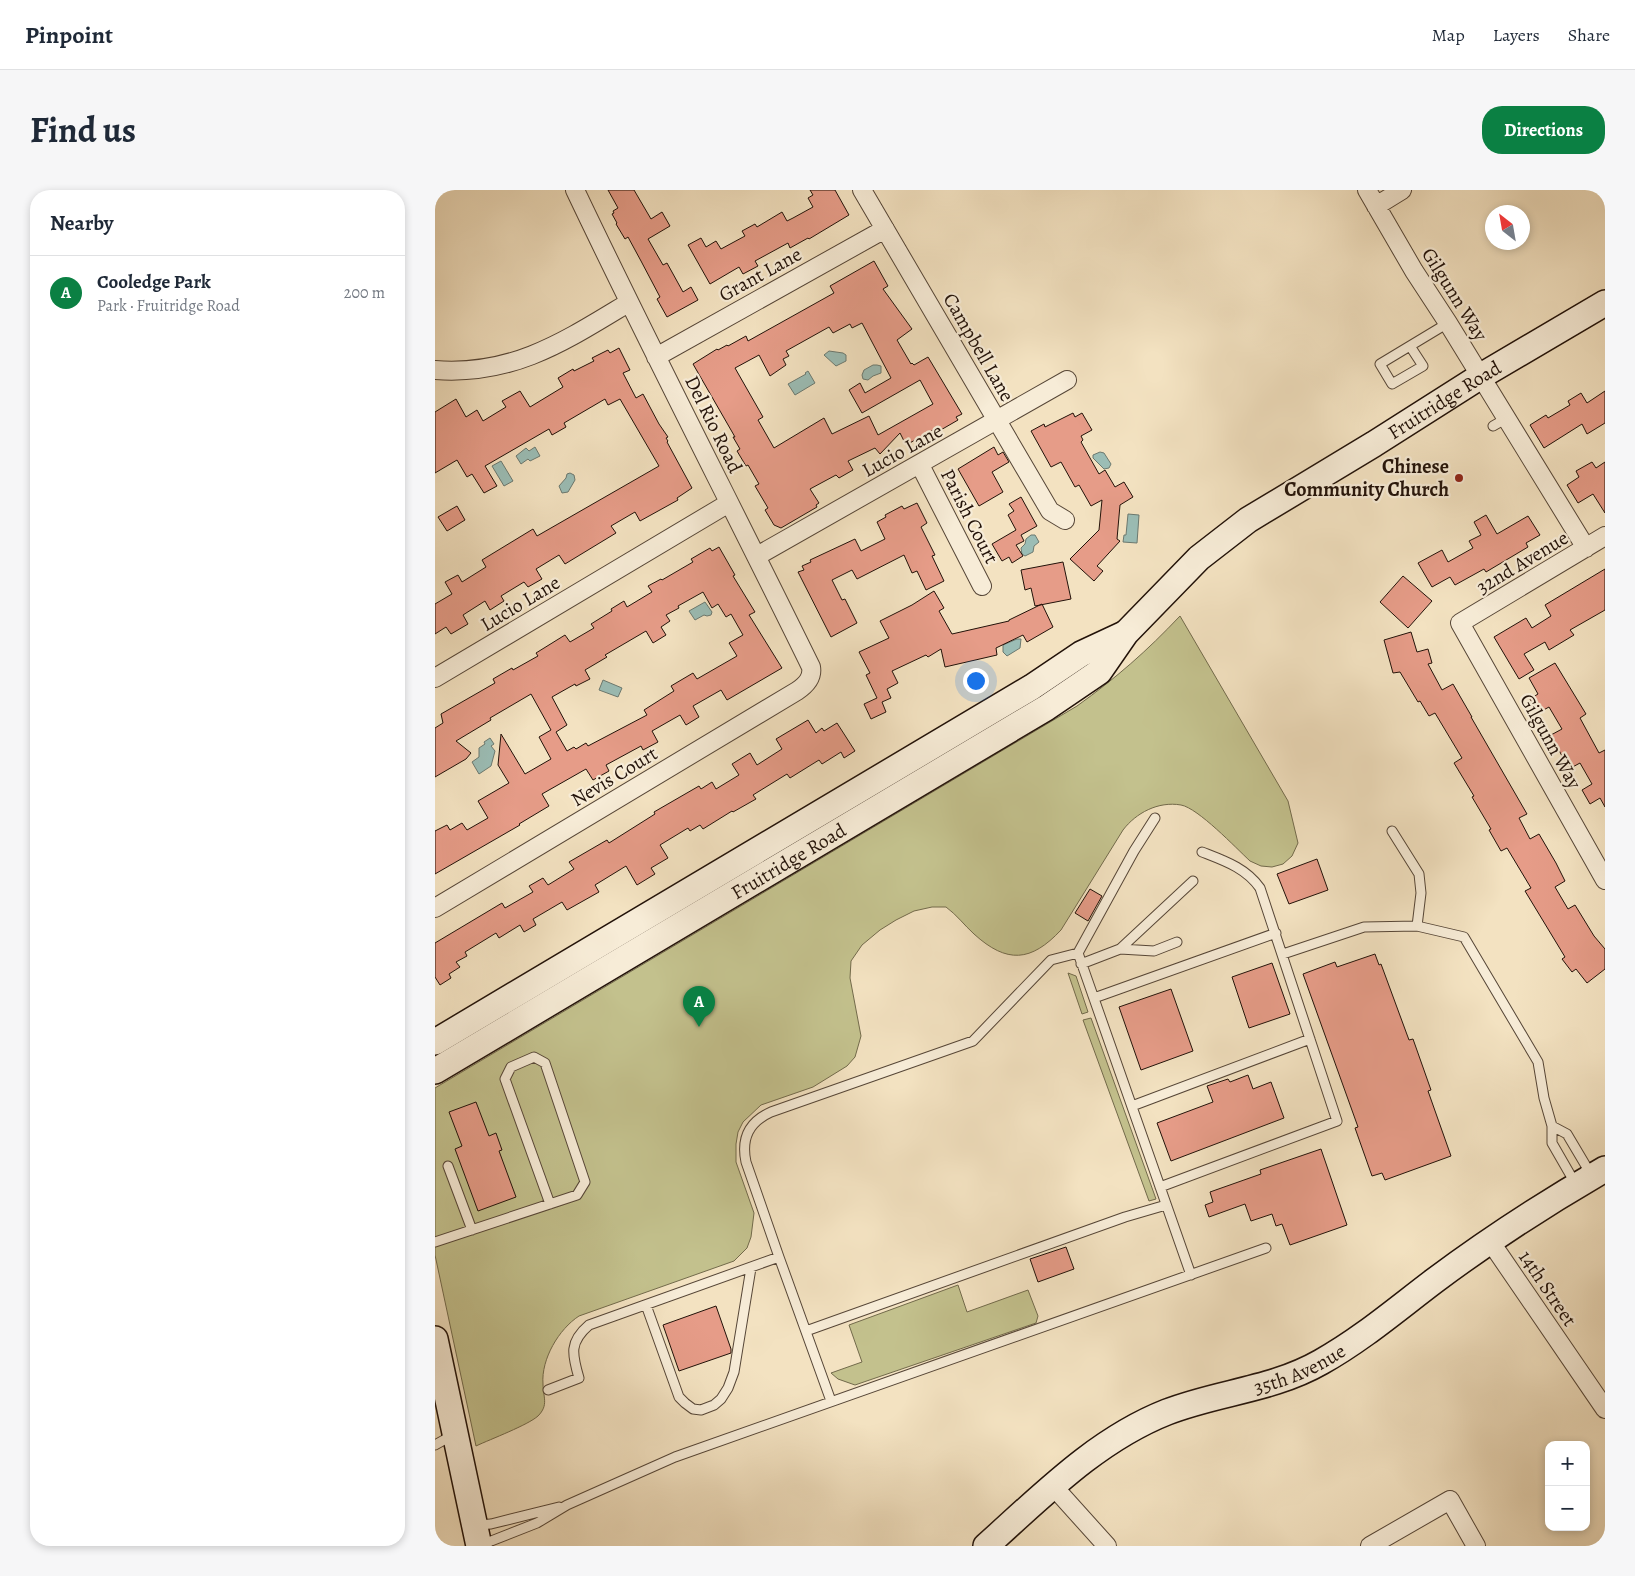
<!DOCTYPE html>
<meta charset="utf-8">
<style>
:root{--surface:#fff;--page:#f6f6f7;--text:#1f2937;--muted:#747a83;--line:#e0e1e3;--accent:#0b8043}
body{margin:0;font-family:Alegreya,serif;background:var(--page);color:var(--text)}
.controls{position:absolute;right:15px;bottom:15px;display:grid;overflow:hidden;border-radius:10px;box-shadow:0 2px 8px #0003}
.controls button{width:45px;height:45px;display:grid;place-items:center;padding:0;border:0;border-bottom:1px solid var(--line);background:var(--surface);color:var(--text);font:25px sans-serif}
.compass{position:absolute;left:1050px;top:15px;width:45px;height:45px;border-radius:50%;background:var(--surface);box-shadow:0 2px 8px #0003;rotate:329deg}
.you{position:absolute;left:540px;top:490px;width:18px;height:18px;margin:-12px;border:4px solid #fff;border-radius:50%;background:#1a73e8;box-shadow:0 0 0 8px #1a73e833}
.badge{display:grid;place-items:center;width:32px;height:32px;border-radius:50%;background:var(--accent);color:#fff;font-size:16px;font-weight:700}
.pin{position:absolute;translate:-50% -41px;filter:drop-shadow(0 1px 2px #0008)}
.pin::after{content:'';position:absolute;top:26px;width:18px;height:15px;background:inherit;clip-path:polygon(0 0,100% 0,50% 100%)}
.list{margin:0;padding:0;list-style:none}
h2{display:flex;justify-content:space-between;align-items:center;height:65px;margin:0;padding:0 20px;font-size:21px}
h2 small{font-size:16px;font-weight:400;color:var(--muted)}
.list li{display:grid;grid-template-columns:32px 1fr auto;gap:15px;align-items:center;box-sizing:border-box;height:75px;padding:0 20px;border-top:1px solid var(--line)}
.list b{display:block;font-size:19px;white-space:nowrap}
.list p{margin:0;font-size:16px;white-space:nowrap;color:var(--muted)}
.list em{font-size:16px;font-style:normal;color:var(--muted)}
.map{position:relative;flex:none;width:1170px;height:1356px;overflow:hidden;border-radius:20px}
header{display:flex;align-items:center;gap:30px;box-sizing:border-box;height:70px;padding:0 25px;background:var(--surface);border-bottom:1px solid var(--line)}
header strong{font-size:24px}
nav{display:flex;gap:28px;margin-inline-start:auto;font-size:18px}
.intro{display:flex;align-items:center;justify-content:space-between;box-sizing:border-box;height:120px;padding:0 30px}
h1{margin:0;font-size:35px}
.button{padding:12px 22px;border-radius:20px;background:var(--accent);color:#fff;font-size:18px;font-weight:700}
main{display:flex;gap:30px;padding:0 30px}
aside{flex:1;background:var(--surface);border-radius:20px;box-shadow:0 2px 8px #0003}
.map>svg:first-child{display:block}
.green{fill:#c3c18d;stroke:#726a4b}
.water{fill:#9bbdb5;stroke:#6b7970}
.building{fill:#e69c88;stroke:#221209;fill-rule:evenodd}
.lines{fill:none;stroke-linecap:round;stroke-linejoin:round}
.lane-casing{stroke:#564637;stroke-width:11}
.street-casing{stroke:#564637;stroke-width:20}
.secondary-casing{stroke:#221209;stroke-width:28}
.lane{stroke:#f7ecd7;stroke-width:9}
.street{stroke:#f7ecd7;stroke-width:18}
.secondary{stroke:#f7ecd7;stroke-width:25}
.poi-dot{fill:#8f2418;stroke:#f7ecd7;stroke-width:2}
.labels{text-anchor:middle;stroke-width:4.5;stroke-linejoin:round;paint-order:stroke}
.street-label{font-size:20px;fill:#221209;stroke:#f7ecd7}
.poi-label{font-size:20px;font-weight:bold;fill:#221209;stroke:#f7ecd7;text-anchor:end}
</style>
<header>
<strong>Pinpoint</strong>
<nav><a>Map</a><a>Layers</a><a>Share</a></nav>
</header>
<div class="intro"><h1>Find us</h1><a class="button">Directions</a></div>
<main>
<aside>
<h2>Nearby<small></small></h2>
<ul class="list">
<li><span class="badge">A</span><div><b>Cooledge Park</b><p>Park · Fruitridge Road</p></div><em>200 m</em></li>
</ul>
</aside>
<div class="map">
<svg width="1170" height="1356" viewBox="0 0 1170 1356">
<rect width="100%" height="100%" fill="#f3e2c1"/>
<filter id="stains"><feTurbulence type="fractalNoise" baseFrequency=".004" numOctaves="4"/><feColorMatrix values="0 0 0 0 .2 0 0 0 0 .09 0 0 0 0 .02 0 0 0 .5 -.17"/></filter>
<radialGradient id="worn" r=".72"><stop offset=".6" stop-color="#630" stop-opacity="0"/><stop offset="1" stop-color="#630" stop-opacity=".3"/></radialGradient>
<!-- green -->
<path class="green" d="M745,426l108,185 10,42 -6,13 -9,8 -11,3 -11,-1 -11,-5c-14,-13 -52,-53 -69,-56 -23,-4 -45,8 -58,25l-62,100c-30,32 -54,34 -87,4 -10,-9 -17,-19 -28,-27h-14l-18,4 -18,9 -16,10 -18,15 -11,16 -1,17 11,58 -6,21 -8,9 -34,21 -52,18 -18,17 -5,10 -2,12v18l18,51 -3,24 -4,11 -13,13 -155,55c-20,13 -38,43 -36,68 0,13 6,21 -5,32 -10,9 -47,23 -62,30l-41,-191v-167l642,-382c39,-28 70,-55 103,-90z
M633,783l8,3 12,36 -6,2z
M656,828l65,181 -7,2 -66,-181z
M523,1095l9,27 61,-22 10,26 -2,7 -181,62 -17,-6 -7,-6 31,-11 -13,-37z"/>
<!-- water -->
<path class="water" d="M394,161l14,2 3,2v6l-10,5 -12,-11z
M438,175h4l4,1v7l-8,3 -5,4 -5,-1 -1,-4 2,-5z
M373,181l7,12 -20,12 -7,-11 18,-10 -1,-1z
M100,257l5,9 -10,5 -2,-2 -7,5 -5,-8 10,-8 3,3z
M665,262l4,1 7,11 -2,4 -5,1 -11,-11v-3z
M66,271l12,20 -9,5 -12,-20z
M135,283l4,2 1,5 -7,12 -6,1 -3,-7 7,-8 1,-4z
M693,324l11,1 -2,28 -14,-1 1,-7h2z
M596,345h4l4,7 -5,4 -1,6 -8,4 -3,-2 -1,-6 4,-4 1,-5z
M270,412l7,10 -1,3 -4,1 -3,-1 -9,5 -6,-9z
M582,449h4l-1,9 -13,8 -4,-4v-7z
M168,490l19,8 -4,9 -19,-7z
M55,548l4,6 -3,2 4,5 -4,15 -12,8 -7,-12 7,-5v-9l6,-4 -1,-2z"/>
<!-- building -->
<path class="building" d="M173,0h26l17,29 11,-7 8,14 -22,13 15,26 4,-2 16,29 8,-5 7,13 -31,17 -10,-18 3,-2 -19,-36 -13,-24 -3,2 -9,-15 1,-1 -5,-9 2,-1 -1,-2 5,-3z
M375,0h25l14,25 -40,24 -1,-1 -18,10 -2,-5 -33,18 3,5 -15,8 -4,-7 -29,17 -22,-39 13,-7 5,9 10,-6 5,8 24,-13 -3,-5 13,-7 2,3 25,-15 5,9 6,-3 20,-11 -5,-9 5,-3z
M439,71l14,25 -5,3 29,40 -15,11 14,24 1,-1 2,2 14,-8 34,57 -6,3 2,3 -19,11 -2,-3 -31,17 -6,-12 -20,21 -5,-6 -27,13 5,9 -14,8 -3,-3 -26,14 9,14 -3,2 1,2 -36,21 -7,-3 -9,-15 3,-2 -13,-22 4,-2 -11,-19 -2,1 -9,-15 3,-2 -7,-12h2l-42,-73 24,-15 1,1 9,-5 1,1 18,-10 2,5 86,-48 -4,-7zM427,133l29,55 -26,15 -5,-10 -11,7 13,23 58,-33 13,24 -55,31 -9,-19 -37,18 -8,-16 -50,30 -16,-28 5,-3 -28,-49 24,-13 11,21 16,-11 -3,-6 6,-3 -3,-5 43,-24 4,6 17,-9 2,4z
M184,158l11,22 -7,3 13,25 7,-4 16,30 9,13 -2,1 2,3 -1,1 25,46 -15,10 1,2 -38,21 -5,-9 -24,14 5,7 -51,31 -6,-9 -23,14 6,10 -14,8 -4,-5 -23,14 3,5 -14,9 -5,-9 -22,14 5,9 -17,10 -5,-7 -11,7v-30l17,-10 -7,-12 13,-7 4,7 24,-15 -4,-7 51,-31 4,7 122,-70 -39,-67 -12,6 -3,-6 -41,24 2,4 -14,8 -3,-6 -64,37 12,20 -13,7 -12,-19 -5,3 -10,-17 -22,13v-61l21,-13 10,18 11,-7 6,11 23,-14 -4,-6 18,-10 10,16 33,-20 -5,-9 15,-9 1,2 20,-10 -2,-3 16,-8 2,3z
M1170,201v32l-18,11 -5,-10 -38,24 -14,-23 16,-10 2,3 22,-13 -2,-4 13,-8 6,10z
M638,223l2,4 7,-4 10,17 -11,6 2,4 -2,2 18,32 6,-4 10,17 9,-5 9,15 -13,8 -3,34 3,2 -23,25 6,5 -9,10 -24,-22 29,-29 3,-30 -11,6 -12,-21 -4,2 -14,-25 -10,5 -20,-36 13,-7 1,3z
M559,257l4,8 5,-3 6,10 -17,10 11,20 -24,14 -21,-37z
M1157,272l4,6 9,-6v51l-12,-19 -15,9 -11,-18 12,-8 -3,-6z
M586,307l16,29 -16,9 3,6 -8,4 7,11 -11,7 -3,-6 -7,4 -10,-17 24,-14 -8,-15 6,-4 -5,-7z
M482,313l10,20 -6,4 14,28 -3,1 12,25 -18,9 -9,-19 -5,2 -8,-18 -47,24 -5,-9 -20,10 10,20 3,-1 12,24 -26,14 -33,-65 6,-2 -2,-4 9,-4 -1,-2 45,-21 6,12 24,-12 -8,-17 9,-5 -1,-2 17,-9 2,3z
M22,316l8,14 -18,11 -9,-14z
M1051,325l11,19 31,-18 12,19 -14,8 2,4 -42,25 -2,-3 -29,16 -5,-8 -18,10 -14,-24 24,-13 6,12 25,-14 -4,-7 12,-6 -7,-13z
M284,357l16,28 -2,1 22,36 -6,3 33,53 -55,32 -6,-10 -28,16 6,11 -13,8 -6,-10 -28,16 6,11 -15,8 -2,-4 -35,19 3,6 -16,9 -7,-11 -44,25 7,12 -30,18 1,1 -85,49v-43l12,-6 3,5 12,-7 5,7 21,-12 -10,-17 31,-18 -11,-18 3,-31 24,40 26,-15 -12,-22 12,-7 -20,-36 -41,24 1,2 -35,21 15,12 -5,6 -31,18v-49l8,-5 -2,-9 54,-31 -2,-4 19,-11 1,2 25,-14 -2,-3 29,-18 5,7 24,-14 -3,-4 21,-13 -1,-2 13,-8 3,6 25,-15 -4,-6 13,-7 1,1 31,-18 -2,-3 19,-11 2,3zM268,402l9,16 6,-4 8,13 5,-3 12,21 -14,8 8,13 -40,23 -4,-6 -22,13 3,5 -30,19 3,5 -59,31 -2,-3 -10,6 -2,-2 -7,4 -11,-19 11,-7 -15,-28 23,-13 1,2 14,-7 -5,-9 22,-13 -2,-2 41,-24 7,12 13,-8 -5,-8 9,-6 -4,-6 13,-7 -1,-2z
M628,372l8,37 -36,7 -4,-18 -6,2 -4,-20z
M1170,379v41l-35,20 4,5 -25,15 -4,-8 -21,12 10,16 -15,9 -25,-42 32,-19 6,10 19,-12 -6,-11z
M968,386l29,25 -24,27 -28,-26z
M499,401l10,17 -5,3 13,23 57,-13v-1l33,-16 11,23 -26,15 -4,-7 -27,13 1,7 -52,12 -4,-18 -13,8 -2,-2 -34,16 6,12 -11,6 4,9 -9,4 4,10 -15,7 -7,-15 13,-6 -11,-23 4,-2 -11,-21 30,-14 -9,-17 32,-16z
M976,442l6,20 11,-3 4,14 -4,1 14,26 11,-6 8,14 11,19h-1l56,97 -8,4 11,21 9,-5 17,29 9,18 -10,6 13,22 7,-4 19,31 11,13v20l-18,14 -11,-14 -4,3 -10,-13 3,-2 -40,-66 6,-3 -24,-40 -6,3 -12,-21 2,-1 -19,-32 2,-1 -20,-33 8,-5 -27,-45 -6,3 -9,-15 -2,1 -18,-30 -7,1 -9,-33z
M1120,473l31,51 -6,4 19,35 6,-3v57l-5,-9 -10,6 -8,-14 10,-6 -12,-21 -11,6 -7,-13 -11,-21 11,-6 -13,-22 -11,6 -8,-14 8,-5 -9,-16z
M373,530l8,13 6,-5 2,3 13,-8 18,28 -11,7 -3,-6 -19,12 -3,-4 -29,18 -3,-4 -34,21 3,4 -23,13 -1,-1 -29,18 -3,-4 -10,6 -2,-3 -28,17 8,13 -17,10 4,6 -18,11 -11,-19 -31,19 4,7 -32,18 -5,-8 -29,17 3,6 -12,7 -4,-7 -21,13 -3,-5 -31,19 2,4 -11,6 4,5 -11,7 2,4 -11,7 -5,-8v-34l67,-40 3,5 28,-16 -4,-6 14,-8 5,7 26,-16 -5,-7 38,-22 2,3 46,-29 -1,-2 45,-26 2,3 11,-7 4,7 23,-14 -7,-11 18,-11 7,12 25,-16 -6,-10z
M882,669l11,31 -39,14 -12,-30z
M655,699l12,7 -14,25 -13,-8z
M940,764l4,11 2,-1 28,76 4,-1 18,51 -3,1 23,65 -66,24 -3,-7 -10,3 -17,-48 3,-1 -55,-153 32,-12 2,5z
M837,773l18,51 -41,14 -17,-51z
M736,799l22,62 -52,19 -22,-63z
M813,885l5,14 18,-7 13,36 -113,43 -14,-38 56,-21 -6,-16 21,-7 2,3z
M41,912l13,34 7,-3 6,17 -3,1 17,46 -38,14 -23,-62 7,-3 -13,-34z
M886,959l26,76 -57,20 -8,-21 -6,2 -4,-12 -21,7 -6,-17 -36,13 -4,-12 8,-3 -3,-10 51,-18 -1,-4z
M631,1057l8,22 -36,13 -8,-23z
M281,1116l15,43v4l-52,18 -16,-46z"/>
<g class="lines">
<!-- lane casing -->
<g class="lane-casing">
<path id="lane" d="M975,156l13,20 -31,18 -12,-20 68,-41
M1058,236l14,-8
M720,628l-21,33 -56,102 113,322
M957,641l27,43 2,19 -4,33
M685,759l34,2 23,-9
M848,764l81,-27 53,-1 47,11 74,125 6,36 8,28v17l19,33 9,4
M646,774l39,-15 73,-68
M659,808l182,-65
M697,916l178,-67
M1117,936l15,8 19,32v9
M13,976l24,64
M725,997l177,-66 -77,-233c-14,-20 -35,-27 -58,-36
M0,1052l142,-47 8,-13 -40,-119 -11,-6 -23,10 -6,12 45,125
M211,1115l33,92 6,6 8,6 8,1 13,-5 7,-6 7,-11 6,-16 17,-104
M371,1141l319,-114 41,-12
M113,1200l31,-12c-7,-24 -10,-36 10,-53l190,-68
M396,1211l-52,-144 -33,-95c-5,-24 3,-40 25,-50l202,-71 78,-81 27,-7
M0,1255l18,-10
M42,1335l14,-1 68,-17
M46,1355l56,-22 30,-18 108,-48 591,-209"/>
</g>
<!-- street casing -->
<g class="street-casing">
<path id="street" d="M427,0l188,321 15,9
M932,0l47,81 34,52 138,225
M941,16l26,-16
M221,167l229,-128
M0,180c78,6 130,-29 193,-67
M485,275l62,121
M1170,346l-145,87 145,257
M322,366l310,-176
M0,488l294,-175
M0,718l362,-217c9,-6 16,-13 14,-24 -78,-159 -160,-317 -236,-477
M1055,1051l115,168
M618,1296l54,60
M935,1356l80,-46 26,46"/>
</g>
<!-- secondary casing -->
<g class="secondary-casing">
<g id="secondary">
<path d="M0,852l597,-355 49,-33 43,-20"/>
<path id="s1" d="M0,881l611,-363 53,-36 27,-39 73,-75 49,-38 126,-76 107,-68 124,-73"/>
<path d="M0,1149l44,207"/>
<path id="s2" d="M551,1356c56,-50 110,-106 181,-134 51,-20 105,-22 154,-50 41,-23 76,-53 113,-81 55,-41 112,-78 171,-112"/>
</g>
</g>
<!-- lane -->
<use href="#lane" class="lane"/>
<!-- street -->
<use href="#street" class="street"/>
<!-- secondary -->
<use href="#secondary" class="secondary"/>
</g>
<!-- markers -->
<circle class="poi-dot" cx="1024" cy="288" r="5"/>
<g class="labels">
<!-- street labels -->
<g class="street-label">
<text transform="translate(325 84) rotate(-29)" y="7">Grant Lane</text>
<text transform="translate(1020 104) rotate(58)" y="7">Gilgunn Way</text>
<text transform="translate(544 157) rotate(60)" y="7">Campbell Lane</text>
<text dy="7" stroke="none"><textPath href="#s1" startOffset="1219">Fruitridge Road</textPath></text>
<text transform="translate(279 234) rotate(64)" y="7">Del Rio Road</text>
<text transform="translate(467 260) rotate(-29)" y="7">Lucio Lane</text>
<text transform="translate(535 326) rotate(63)" y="7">Parish Court</text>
<text transform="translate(1087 372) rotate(-31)" y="7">32nd Avenue</text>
<text transform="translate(85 413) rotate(-31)" y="7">Lucio Lane</text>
<text transform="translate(1116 551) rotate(61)" y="7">Gilgunn Way</text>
<text transform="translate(179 586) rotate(-31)" y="7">Nevis Court</text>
<text dy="7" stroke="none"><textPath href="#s1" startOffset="411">Fruitridge Road</textPath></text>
<text transform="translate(1113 1098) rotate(56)" y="7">14th Street</text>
<text dy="7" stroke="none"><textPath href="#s2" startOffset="366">35th Avenue</textPath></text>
</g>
<!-- poi labels -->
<g class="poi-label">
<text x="1014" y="283">Chinese<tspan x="1014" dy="23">Community Church</tspan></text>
</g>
</g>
<rect width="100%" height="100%" filter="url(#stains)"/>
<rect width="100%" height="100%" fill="url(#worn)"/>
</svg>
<div class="controls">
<button>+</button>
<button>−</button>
</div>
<svg class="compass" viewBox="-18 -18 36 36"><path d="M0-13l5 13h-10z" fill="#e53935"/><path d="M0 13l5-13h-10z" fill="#747a83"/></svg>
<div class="you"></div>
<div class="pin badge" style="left:264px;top:837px">A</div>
</div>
</main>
